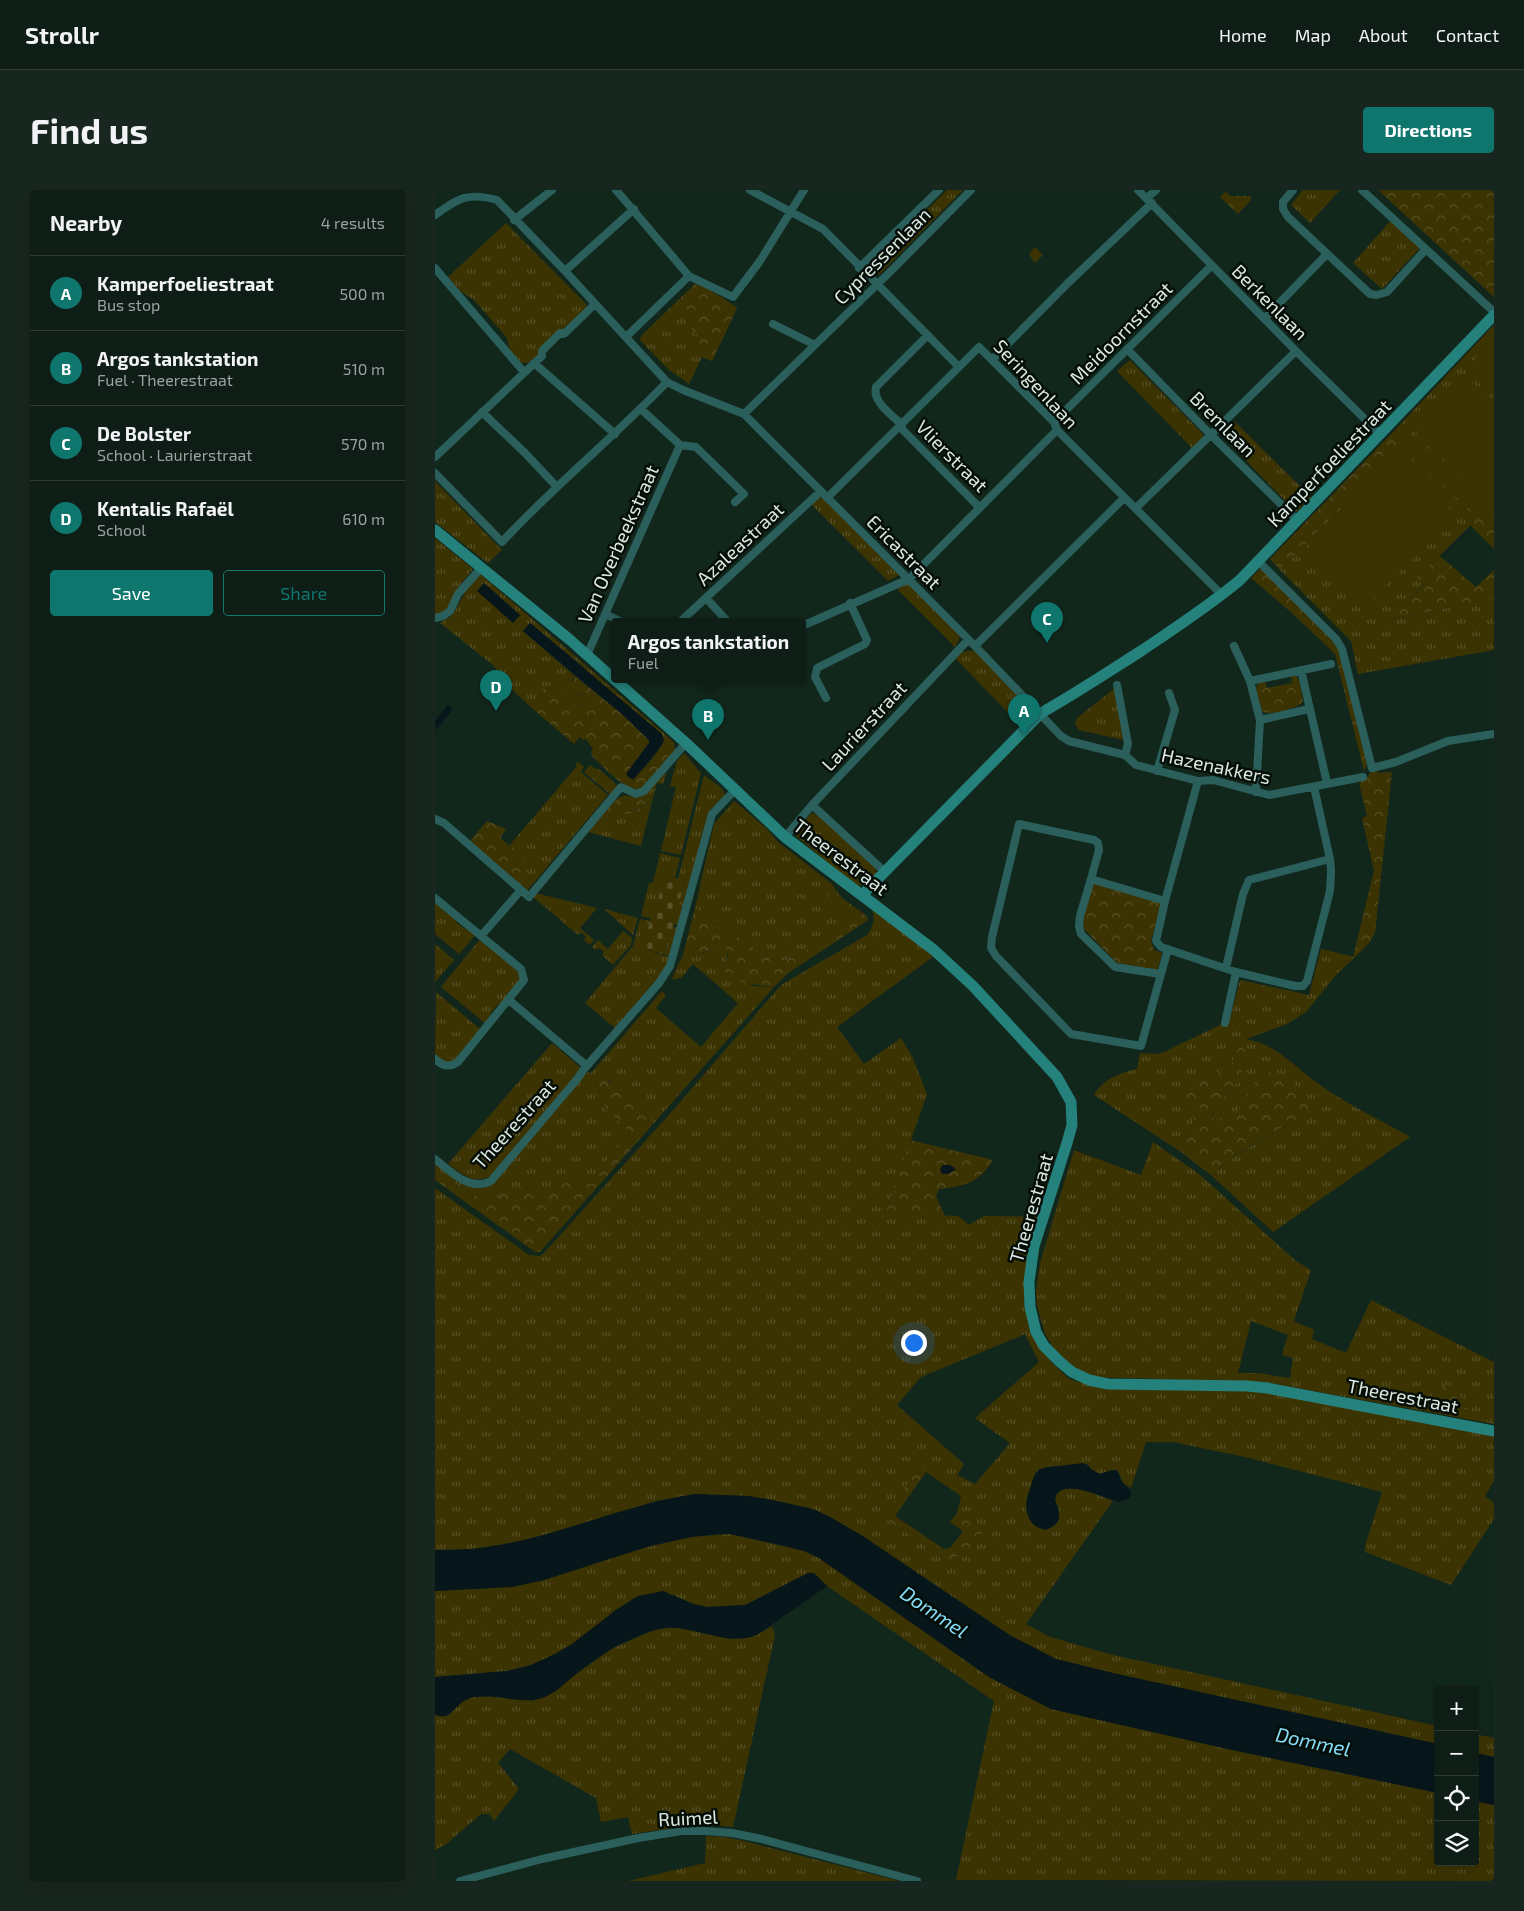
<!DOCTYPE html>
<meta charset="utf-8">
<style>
:root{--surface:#0e1d15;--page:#17261e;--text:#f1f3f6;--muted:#9ba2a0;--line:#2e3b34;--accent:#0f766e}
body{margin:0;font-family:"Exo 2",sans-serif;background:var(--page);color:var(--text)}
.controls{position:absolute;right:15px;bottom:15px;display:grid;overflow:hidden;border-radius:5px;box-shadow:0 5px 20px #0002}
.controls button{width:45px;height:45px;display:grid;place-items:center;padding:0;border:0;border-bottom:1px solid var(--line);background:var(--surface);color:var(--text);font:25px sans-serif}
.you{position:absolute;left:478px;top:1152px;width:18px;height:18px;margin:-12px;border:4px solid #fff;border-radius:50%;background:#1a73e8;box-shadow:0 0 0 8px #1a73e833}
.badge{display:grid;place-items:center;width:32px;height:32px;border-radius:50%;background:var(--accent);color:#fff;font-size:16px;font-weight:700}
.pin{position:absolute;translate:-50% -41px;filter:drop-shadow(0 1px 2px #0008)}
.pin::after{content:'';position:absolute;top:26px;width:18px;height:15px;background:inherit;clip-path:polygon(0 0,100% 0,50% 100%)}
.popup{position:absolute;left:176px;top:428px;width:195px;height:65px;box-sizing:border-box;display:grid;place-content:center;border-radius:5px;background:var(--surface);filter:drop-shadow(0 1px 4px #0005);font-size:16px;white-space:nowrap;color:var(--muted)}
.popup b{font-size:19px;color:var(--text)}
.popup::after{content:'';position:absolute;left:50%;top:100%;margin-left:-10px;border:10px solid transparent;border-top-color:var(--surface)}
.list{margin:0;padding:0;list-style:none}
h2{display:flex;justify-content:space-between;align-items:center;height:65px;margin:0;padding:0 20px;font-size:21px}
h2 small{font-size:16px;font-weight:400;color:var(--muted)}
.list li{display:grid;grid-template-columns:32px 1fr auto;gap:15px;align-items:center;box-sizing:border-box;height:75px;padding:0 20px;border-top:1px solid var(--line)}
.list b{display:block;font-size:19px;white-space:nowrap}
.list p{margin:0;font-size:16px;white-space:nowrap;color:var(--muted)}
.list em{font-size:16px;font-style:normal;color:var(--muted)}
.actions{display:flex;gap:10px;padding:15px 20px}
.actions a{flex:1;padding:11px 0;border:1px solid var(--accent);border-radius:5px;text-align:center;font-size:18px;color:var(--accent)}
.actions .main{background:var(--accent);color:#fff}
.icon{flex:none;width:28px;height:28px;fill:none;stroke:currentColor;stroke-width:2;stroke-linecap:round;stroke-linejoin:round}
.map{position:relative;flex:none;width:1059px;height:1691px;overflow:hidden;border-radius:5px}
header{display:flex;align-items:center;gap:30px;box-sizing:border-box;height:70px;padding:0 25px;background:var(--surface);border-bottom:1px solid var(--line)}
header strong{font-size:24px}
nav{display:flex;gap:28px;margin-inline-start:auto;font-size:18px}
.intro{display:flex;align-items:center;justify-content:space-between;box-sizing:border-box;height:120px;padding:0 30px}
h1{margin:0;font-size:35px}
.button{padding:12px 22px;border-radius:5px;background:var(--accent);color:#fff;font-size:18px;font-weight:700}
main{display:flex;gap:30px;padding:0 30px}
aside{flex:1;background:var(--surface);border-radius:5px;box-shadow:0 5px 20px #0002}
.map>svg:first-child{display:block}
.grass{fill:url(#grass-tufts);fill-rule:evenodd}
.forest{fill:url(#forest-crowns)}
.cemetery{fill:url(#cemetery-stones)}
.pitch{fill:#3c3303}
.water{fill:#06161b}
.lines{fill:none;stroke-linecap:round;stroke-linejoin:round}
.street{stroke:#2b5f5c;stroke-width:8}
.secondary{stroke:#25817c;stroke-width:11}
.labels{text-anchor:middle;stroke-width:5;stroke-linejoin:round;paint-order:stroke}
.street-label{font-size:19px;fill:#dbe8e0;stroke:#050d08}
.water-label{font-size:20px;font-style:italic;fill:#86ddf8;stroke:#050d08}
</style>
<header>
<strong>Strollr</strong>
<nav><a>Home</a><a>Map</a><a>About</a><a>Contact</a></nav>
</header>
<div class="intro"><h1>Find us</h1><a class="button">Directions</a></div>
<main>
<aside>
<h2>Nearby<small>4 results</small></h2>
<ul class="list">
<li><span class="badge">A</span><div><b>Kamperfoeliestraat</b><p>Bus stop</p></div><em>500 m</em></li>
<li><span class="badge">B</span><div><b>Argos tankstation</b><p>Fuel · Theerestraat</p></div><em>510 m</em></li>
<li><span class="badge">C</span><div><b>De Bolster</b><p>School · Laurierstraat</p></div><em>570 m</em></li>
<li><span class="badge">D</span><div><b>Kentalis Rafaël</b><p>School</p></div><em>610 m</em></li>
</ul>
<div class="actions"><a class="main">Save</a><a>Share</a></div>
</aside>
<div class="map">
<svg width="1059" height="1691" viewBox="0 0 1059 1691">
<defs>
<pattern id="grass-tufts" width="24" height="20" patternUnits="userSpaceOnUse" patternTransform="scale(1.25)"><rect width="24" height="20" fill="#3c3303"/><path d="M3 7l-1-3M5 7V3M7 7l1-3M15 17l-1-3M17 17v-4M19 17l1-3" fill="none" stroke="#585127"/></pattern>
<pattern id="forest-crowns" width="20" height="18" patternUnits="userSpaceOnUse" patternTransform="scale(1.25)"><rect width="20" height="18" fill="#3c3303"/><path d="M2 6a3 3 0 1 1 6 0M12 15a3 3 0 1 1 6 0" fill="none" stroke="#585127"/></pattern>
<pattern id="cemetery-stones" width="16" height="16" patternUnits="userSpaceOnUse" patternTransform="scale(1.25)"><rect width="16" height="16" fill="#3c3303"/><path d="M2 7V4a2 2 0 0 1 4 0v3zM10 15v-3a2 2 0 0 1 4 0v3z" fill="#585127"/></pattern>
</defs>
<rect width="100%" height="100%" fill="#12271c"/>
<!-- grass -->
<path class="grass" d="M512,0h16l-83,84h-7l-3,-3 1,-6z
M868,0h37l-30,33 -19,-18z
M957,29l28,29 -38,41 -29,-26z
M71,33l81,82 -2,5 -46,40 -2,6 -10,7h-5l-12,-12 -3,-13 -13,-15 -20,-23 -14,-9 -12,-14z
M600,57l8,8 -8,8 -6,-9z
M260,94c15,5 30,15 42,24l-25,53 -10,-4 -13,27 -20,-14 -29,-30 1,-4z
M1059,135v194l-99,-89z
M695,170l72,73 1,5 -11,10 -75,-77z
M800,232l76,75 -15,15 -72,-74 1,-6z
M966,258l77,70 -60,59 6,7 -35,36 105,-22v52l-136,24 -7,-33 -71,-71z
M0,291l67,69 -14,13 -53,-41z
M384,308h4l76,77 -11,6 -77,-77z
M0,348l38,31 -12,15 -15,26 -11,6z
M44,383l187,162 -3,2 -87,-76 -46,-38 -7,8 53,46 -4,3 4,14 11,5 -2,6c-11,0 -16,-3 -22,-13l-20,-3 -9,21 -26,-24 -15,-21 -53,-42c17,-8 16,-17 25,-30 4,-7 9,-13 14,-20z
M473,393l51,51v6l-4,7 -58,-58z
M540,460l61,62 -14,15 -67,-69 6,-6z
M680,498l9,52 -45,-10 -4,-6 2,-6z
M249,563l17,20 -20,82 -20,-4 15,-64 -6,-1 7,-25z
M143,572l6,5 -3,5 27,23 -82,97 -8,-9 -9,-37 68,-80 -2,-1z
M269,585c7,7 19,10 21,20l-15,15 -19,71 -13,-2z
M217,611l-11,45 -53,-14 26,-30 1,4 19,6z
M299,611l33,28 11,13 54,42 -4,15 24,22 -1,2 -55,34 -20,6 -81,-55 19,-84z
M376,623l7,2 58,54v6l-9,8 -8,3 -24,-17 -40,-34 3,-6z
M225,663l20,5 -5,20 -11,-2 -10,40h-3l-1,2 -9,-2 8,-33h4z
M100,703l62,15 -17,20 14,12 -4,5 -6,-5 2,-3 -5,-5 -3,3 -46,-39z
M0,710l20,16 1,6 9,7h5l6,5 -17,20 -24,-20z
M169,719l34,9 -5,17z
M437,719l62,47 -97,71 27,37 37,-26 11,18 15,38 -42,120 73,2 11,9 15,-9 56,1 -14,59 15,71 11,16 17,16 29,8 155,3 241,44v47l-9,15 9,7v16l-43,66 -86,-33v-6l17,-54 -137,-35 -72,-15h-27l-15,46 -8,-5 -4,-10 -10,-2 -9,3 -22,-10 -14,2 -18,1c-11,14 -22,25 -20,44l25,17 8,-9v-10l-4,-10c5,-22 44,-3 58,2l-87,123 24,13 63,18 325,71v18l-321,-70 -61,-15 -45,-23 -150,-101 -31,-18 -17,-8 -41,-9 -24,-4 -53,-2 -39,7 -129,39 -53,9 -39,1v-362l94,67 10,1 4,-2 133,-147 105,-122 86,-50c7,-9 8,-16 5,-26zM590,1144l14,28 -64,56 35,25 -35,41 -18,-9 7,-11 -67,-59 24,-28zM485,1278l41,28 -4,17 24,18 -10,18 -10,3 -11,11 -66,-45 1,-4z
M205,729l10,2 -7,28 28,9 -8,14 -48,56 -30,-25 48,-57z
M188,741l9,7 -1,7 -18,20 -11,-10 2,-3 -5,-4 -3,2 -4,-3 6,-7 10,9z
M46,748l38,33 2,10 -18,23 -6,1 -7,9 1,5 -5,5 -45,-37z
M284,750l6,1c4,11 2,19 -3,29l31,16 21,1 -121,137c-2,-6 -6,-9 -10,-13 -11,-15 -19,-19 -34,-30l-13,3 11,27 21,19 1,5 -22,26 -15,23 -24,-4 -19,11h-15l-8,-4 -22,5c-13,23 -55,-14 -69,-23v-7l34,24 16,1 100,-115 6,1 71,-82 4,4 -10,13 45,39 37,-44 -45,-39 -11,13 -8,3 -2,-2 11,-23 7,3 6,-4 12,-2z
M0,754l19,16 -19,22z
M886,759l34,8 -19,18 -30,37 -19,12 -41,15c33,6 50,30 77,48 27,19 58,33 87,50l-137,95 -61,-56c23,-25 76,-51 107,-66l-64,-28c-6,13 -15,37 -32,39 -4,0 -8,-2 -12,-3l6,-15 15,-13 6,-43 -7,18 -50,28 13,26 -13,33 -87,-57c9,-16 26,-22 43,-26l3,-16 16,1 8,-2 58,-28 6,2 12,-46 69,15z
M1,802l45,38c-7,9 -24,35 -36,32 -3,0 -7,-4 -10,-6z
M117,853l29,25 -3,6 -87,102c-17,9 -29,-2 -43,-12z
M718,952l46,32 97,87 15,9 -17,51 20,9 -2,9 34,14 25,-53 123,62v62l-230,-42 -172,-5 -18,-9 -17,-14 -12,-20 -8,-29 -1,-14 4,-28 34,-113 67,25zM816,1131l37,14 -6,20 11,3 -3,20 -32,-5h-20zM1003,1204l30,16 -42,-8 6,-5z
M295,1344l74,17 15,7 170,119 62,32 181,41 206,43v69h37v-61l19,4v76l-538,-1 38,-179 -167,-115 -13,-13 -22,8 -20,12 -26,12 -39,2 -14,-3 -20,-9 -35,1 -22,14 -44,34 -17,10 -24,11 -24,6 -72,6v-86l77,-4 32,-7 90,-30 37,-9 20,-4z
M337,1436l3,9 -42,192 -32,-3 -69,10 -4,-17 -27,5 -5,-24 -86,-49 -12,14 21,26 -25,32 -5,-7h-8l-36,31 -10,5v-135l10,2 5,-3 11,-12 13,-5 25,-1 34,5 43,-27 37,-26 39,-17 14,-3h12l52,11 27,-4z
M1040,1544l19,4v19l-19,-4z
M271,1646l18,1 20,4 155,40h-271l77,-18z"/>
<!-- forest -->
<path class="forest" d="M943,0h116v107z
M791,1l4,5h21v4l-13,14 -18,-17z
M260,94c15,5 30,15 42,24l-25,53 -10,-4 -3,-19 -26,-33z
M960,240l99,89v30l-24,-24 7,-7 -76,-70 -121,122 -10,-11z
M1005,366l36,31 18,-17v28l-106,22 36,-35 -7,-8z
M829,375l79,80 25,117 -4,9 -29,-117 -41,-39 -43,-37z
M856,485h4l4,5 4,22c-7,7 -31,13 -41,10l-6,-23 2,-6 7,-2 2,7 25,-5z
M141,487l47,38 26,25v3l-23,31 3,4 5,1c8,-9 31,-31 29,-42l3,-2 8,8 1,8 -33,38c-15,5 -39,-23 -50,-33l-1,-4 2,-3 -7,-10 -3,1 -3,-3 -6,7 -40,-34 9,-21 8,-4 8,2c9,11 11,19 26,18l2,-6 -15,-8 -1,-7z
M155,575l5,4h4l20,18 -8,8 -27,-23z
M937,579l8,4 12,-1 -17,161 -6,10 -14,14h-2l21,-86 -12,-53 5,-2 -8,-33 8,-5z
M228,583l3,1 -3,10 -6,-1 -5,18c-11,4 -31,27 -38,1 13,-14 19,0 30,-7 7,-5 14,-15 19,-22z
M52,631l19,8 -6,9c19,16 37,18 18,45l-49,-41z
M250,690l6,1 -11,45 -6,-2z
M657,693l70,18 -11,40 3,9 8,3 -5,18 -40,-8 -36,-37z
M397,694l10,14 25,18 1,4 -81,54 -13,13 -31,-4 -21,-13 6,-13 -3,-16 -6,-1 -6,10 -17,4 -6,4 -7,-3 12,-47 81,55 20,-6 56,-36 -25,-22z
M238,737l6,1 -8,30 -5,-3z
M810,849c1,20 0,36 -14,51 -11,13 -14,10 -20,28l11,3 11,-4 15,-20 7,-15 18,-12 18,10 29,30c-32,14 -85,41 -108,66l-31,-24 13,-33 -14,-26 51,-28 7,-18z
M164,889c19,4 33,17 45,32 3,5 7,7 9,13l-113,128h-5l-100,-72v-11c14,9 45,37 63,29 4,-2 7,-8 11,-11 14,-2 26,4 39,4 20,-16 20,-11 44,-7l15,-23 22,-26 -1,-5 -21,-19 -11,-27v-4z
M475,950l83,20c-14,23 -28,26 -54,29l-3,8 9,19 -60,-1z
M1014,1195l12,11 7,14 -42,-8c6,-6 12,-9 17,-16z
M484,1278l7,4 -31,44 49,33 6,-1 12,-15v-2l-12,-9 7,-9 25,18v3l-11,15 -10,3 -11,11 -66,-45 1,-4z"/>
<!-- cemetery -->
<path class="cemetery" d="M229,686l21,4 -19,75 -23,-6 8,-33h3z"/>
<!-- pitch -->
<path class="pitch" d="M1059,147v53l-26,-23z
M1030,187l29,24v103l-79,-69z
M961,268l59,57 -89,91 -59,-57z"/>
<!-- water -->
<path class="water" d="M49,393l36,32 -7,8 -36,-32z
M95,433l132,111 2,6 -1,3 -30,37 -7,-6 23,-31v-3l-26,-25 -100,-84z
M13,515l5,4 -17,21 -1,-9z
M508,975h7l5,3v2l-7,4h-6l-2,-5z
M648,1273l5,2 3,4 9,5 12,-4h5c2,4 3,10 6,13 5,7 10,5 7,15l-10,4c-15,-3 -60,-27 -65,-3 3,15 11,22 -9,31 -24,-5 -21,-26 -15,-44 2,-7 3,-13 9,-17 4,-2 37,-5 43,-6z
M260,1304l53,2 24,4 41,9 17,8 31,18 150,101 45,23 61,15 321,70v49l-206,-43 -181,-41 -62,-32 -170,-119 -15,-7 -23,-6 -51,-11h-12l-27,3 -44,10 -103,33 -32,7 -77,4v-41c94,3 169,-42 260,-56z
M373,1383h6l13,13 -70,49c-30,12 -60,-9 -90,-7 -11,0 -23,5 -33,10 -21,8 -40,22 -58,36 -11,9 -21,20 -34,24 -22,7 -46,-5 -69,-1 -16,3 -21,24 -38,18v-38l72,-6 24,-6 24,-11 17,-10 44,-34 22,-14 25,-5 30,13 14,3 38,-2z
M1040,1563l19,4v48l-19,-4z"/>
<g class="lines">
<!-- street -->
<path class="street" d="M181,0l73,86 44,21 27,-36 44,-71
M315,0l73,39 136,138 20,-20 75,75 3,8 165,165
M703,0l158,161 85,84
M858,0l-10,12v7l5,8 82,77 7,1 10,-3 39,-43
M927,0l132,122
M712,8l9,-8
M0,25c23,-17 33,-23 62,-15l68,71 102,111 16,8 61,24 231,232 86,90 8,5 56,14 11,10 62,16 15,-1 56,15 94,-18
M79,30l38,-30
M0,78l89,104
M424,78l80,-78
M130,81l69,-62
M830,128l62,-64
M338,134l42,21
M191,147l63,-61
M692,159l84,86 86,85
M557,170l75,-76 85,-81
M99,173l81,71
M47,222l43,41 32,34
M309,224l148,-144 79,-80
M619,232l157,-156
M467,235c-10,-10 -30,-23 -26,-38l51,-51
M465,237l80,81
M245,255l16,2 48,47 -9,8
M0,267l107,-101v-5l18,-18 4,1 31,-30
M0,283l67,69c52,-56 112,-105 165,-160
M392,308l132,-131
M701,318l160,-157
M824,372l77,77 6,10 30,119 24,-6 52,-21 46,-7
M271,408l21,23
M170,424l15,7
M0,428l8,-2 7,-5 8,-17 23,-26
M246,431l140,-130
M367,436l107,-47 148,-149
M540,456l149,-148
M799,456l16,35 10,39 -4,72
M152,465l93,-210 -39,-36
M866,480l26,113
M815,491l81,-17
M682,495l11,59 -3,11
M391,508l-11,-21 2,-9 48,-24 2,-4 -17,-37
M825,530l49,-11
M722,581l18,-61 -6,-17
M763,591l-33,120 -9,40 5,6 75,25 59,14h8l4,-5 23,-90 1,-20 -1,-12 -16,-72
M377,615l72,66
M0,629l9,4 85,74 92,-110 15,7 8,-3 42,-48
M350,647l27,-32 156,-165
M656,689l-11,37 -1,10 2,8 34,33 45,7
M0,708l86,71 3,11 -66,82c-9,6 -15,4 -23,-3
M730,711l-74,-22 8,-29 -1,-7 -4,-3 -75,-16 -27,113 -1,11 5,8 75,78 70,12 27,-97
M46,746l40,-46
M791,778l17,-74 6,-14 81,-21
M74,810l78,66
M790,833l11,-51
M0,969c15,12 35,33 56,22l87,-103 6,-9 75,-86 11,-17 42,-152 22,-23
M25,1691l82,-22 96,-21 44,-7h23l27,2 30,6 155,42"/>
<!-- secondary -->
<path class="secondary" d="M0,340l134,109 117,104 99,94 149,113 39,36 84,91 14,25 1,23 -5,18 -33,103 -5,36 1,25 6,25 8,14 16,16 12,10 17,8 19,4 139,2 20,2 227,43
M427,705l179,-182c34,-19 67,-41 100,-62 34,-23 68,-45 99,-71l254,-265"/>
</g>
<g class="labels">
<!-- street labels -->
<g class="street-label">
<text transform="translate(447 66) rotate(-45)" y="7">Cypressenlaan</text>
<text transform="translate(835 112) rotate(45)" y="7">Berkenlaan</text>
<text transform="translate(686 143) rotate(-45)" y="7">Meidoornstraat</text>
<text transform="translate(601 194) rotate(47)" y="7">Seringenlaan</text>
<text transform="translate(788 234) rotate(45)" y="7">Bremlaan</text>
<text transform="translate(517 266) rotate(45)" y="7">Vlierstraat</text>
<text transform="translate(894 273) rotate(-46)" y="7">Kamperfoeliestraat</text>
<text transform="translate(183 354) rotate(-66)" y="7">Van Overbeekstraat</text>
<text transform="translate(305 354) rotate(-43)" y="7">Azaleastraat</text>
<text transform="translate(469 362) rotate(45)" y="7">Ericastraat</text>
<text transform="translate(429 536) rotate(-47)" y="7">Laurierstraat</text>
<text transform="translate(781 576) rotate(12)" y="7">Hazenakkers</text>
<text transform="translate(406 667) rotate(37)" y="7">Theerestraat</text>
<text transform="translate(79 934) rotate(-48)" y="7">Theerestraat</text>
<text transform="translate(596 1018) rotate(-74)" y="7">Theerestraat</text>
<text transform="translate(968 1206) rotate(11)" y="7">Theerestraat</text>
<text transform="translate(253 1628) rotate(-3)" y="7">Ruimel</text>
</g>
<!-- water labels -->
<g class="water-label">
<text transform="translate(499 1422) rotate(34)" y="7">Dommel</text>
<text transform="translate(878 1552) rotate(12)" y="7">Dommel</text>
</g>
</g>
</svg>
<div class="controls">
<button>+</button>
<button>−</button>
<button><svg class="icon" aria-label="locate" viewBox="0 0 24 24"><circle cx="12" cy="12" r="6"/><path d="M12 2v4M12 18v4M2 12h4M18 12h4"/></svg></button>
<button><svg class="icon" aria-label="layers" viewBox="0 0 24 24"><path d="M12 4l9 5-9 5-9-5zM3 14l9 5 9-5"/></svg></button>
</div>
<div class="you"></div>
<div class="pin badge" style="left:589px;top:545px">A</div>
<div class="pin badge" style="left:273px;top:550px">B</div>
<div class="popup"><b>Argos tankstation</b>Fuel</div>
<div class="pin badge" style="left:612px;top:453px">C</div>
<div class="pin badge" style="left:61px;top:521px">D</div>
</div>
</main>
